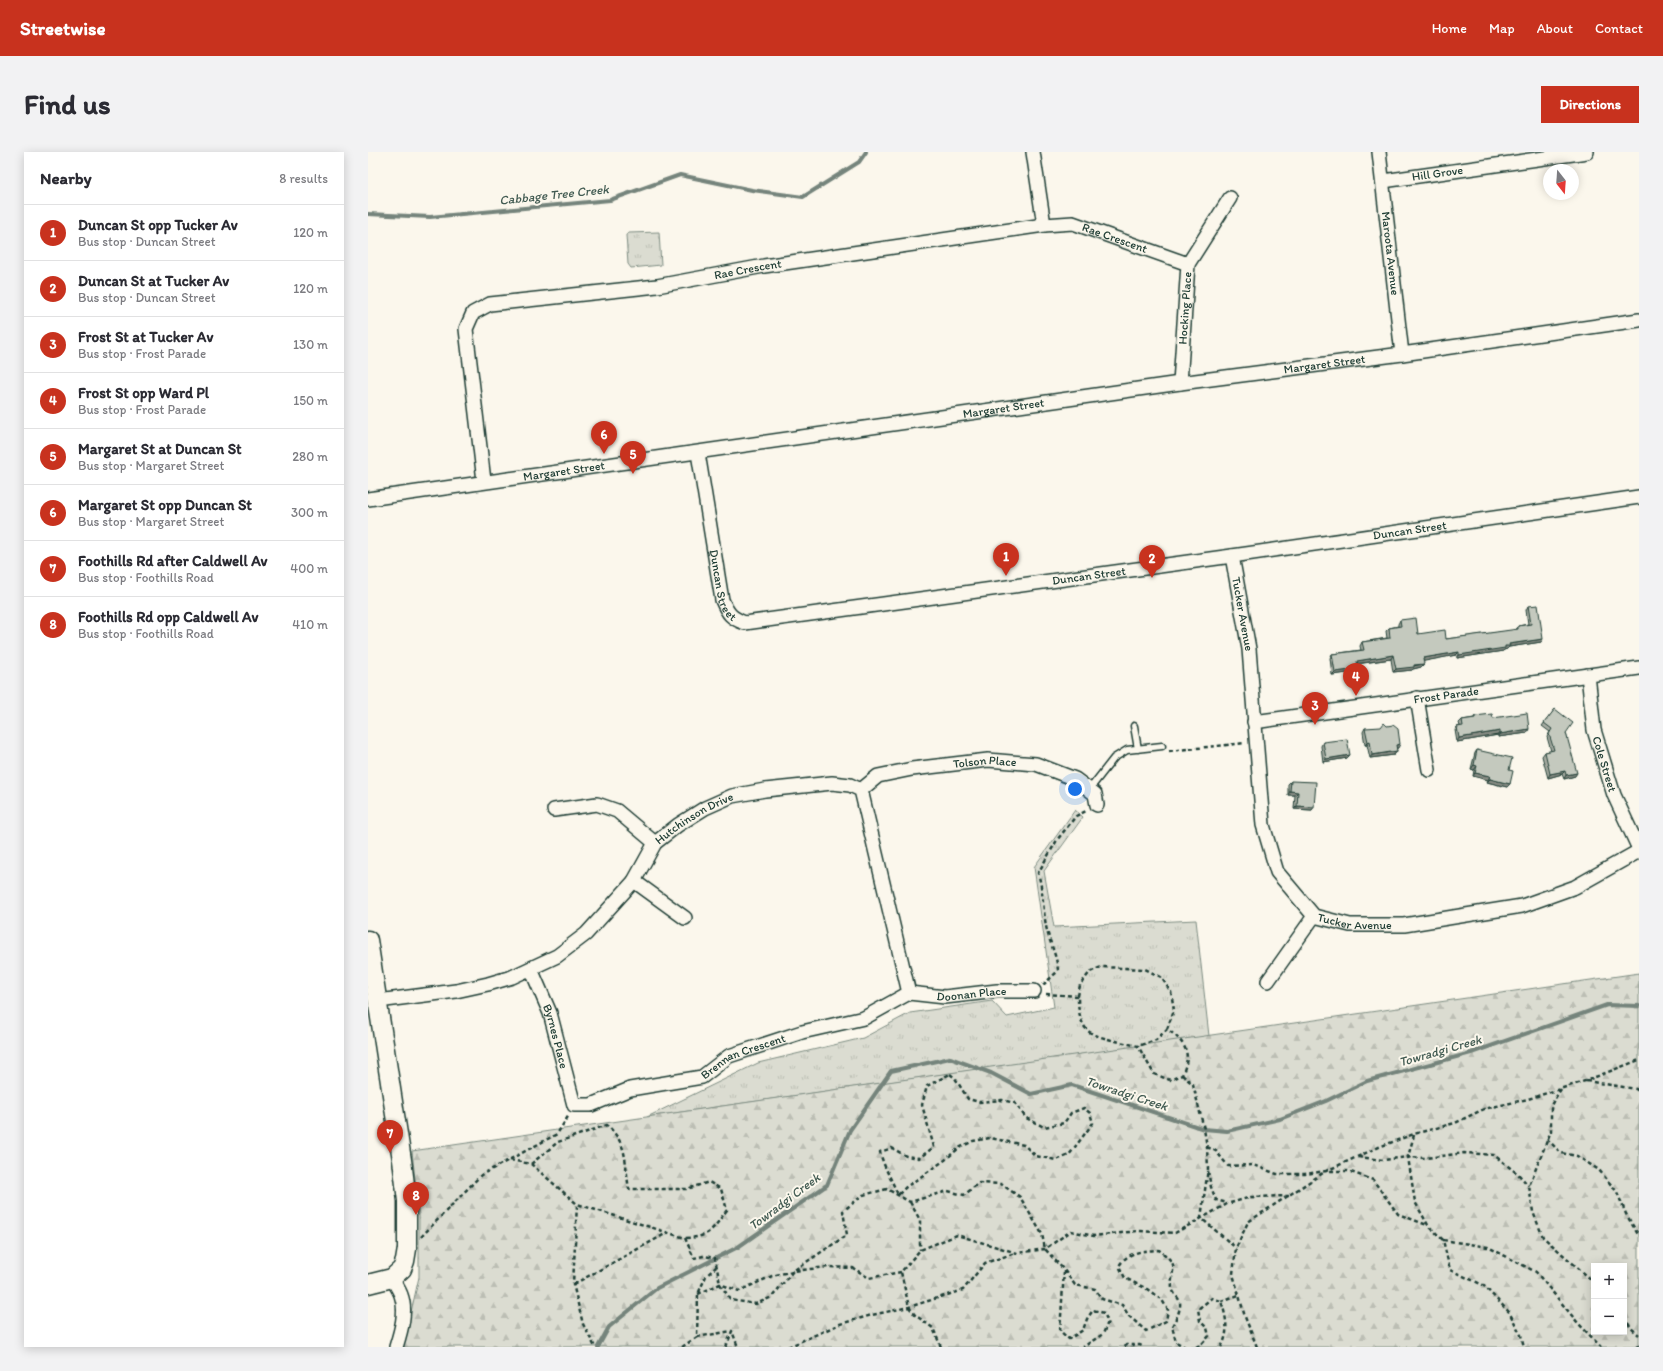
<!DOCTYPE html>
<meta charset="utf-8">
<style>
:root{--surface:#fff;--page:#f2f2f3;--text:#2b2b33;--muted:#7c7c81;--line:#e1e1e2;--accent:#c8321e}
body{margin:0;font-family:Itim,sans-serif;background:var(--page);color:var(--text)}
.controls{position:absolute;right:12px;bottom:12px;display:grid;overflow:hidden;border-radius:0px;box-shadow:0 2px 10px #0003}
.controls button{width:36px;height:36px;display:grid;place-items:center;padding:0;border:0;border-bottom:1px solid var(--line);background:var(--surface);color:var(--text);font:20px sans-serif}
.compass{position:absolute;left:1175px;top:12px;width:36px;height:36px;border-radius:50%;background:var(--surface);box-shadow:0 2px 10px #0003;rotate:163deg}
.you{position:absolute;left:707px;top:637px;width:14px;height:14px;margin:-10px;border:3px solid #fff;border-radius:50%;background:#1a73e8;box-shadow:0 0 0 6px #1a73e833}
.badge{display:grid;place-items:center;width:26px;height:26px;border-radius:50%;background:var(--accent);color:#fff;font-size:13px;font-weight:700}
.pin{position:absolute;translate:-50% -33px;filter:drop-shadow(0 1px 2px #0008)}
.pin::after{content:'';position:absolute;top:21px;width:14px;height:12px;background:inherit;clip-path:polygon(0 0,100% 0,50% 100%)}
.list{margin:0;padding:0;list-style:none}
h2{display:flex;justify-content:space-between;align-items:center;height:52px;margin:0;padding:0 16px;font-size:17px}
h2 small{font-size:13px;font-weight:400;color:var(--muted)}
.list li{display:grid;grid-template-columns:26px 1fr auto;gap:12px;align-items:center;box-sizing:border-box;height:56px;padding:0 16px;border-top:1px solid var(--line)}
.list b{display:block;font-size:15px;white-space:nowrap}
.list p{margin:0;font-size:13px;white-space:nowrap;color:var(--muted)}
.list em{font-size:13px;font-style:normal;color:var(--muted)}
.map{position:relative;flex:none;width:1271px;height:1195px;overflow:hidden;border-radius:0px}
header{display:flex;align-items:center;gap:24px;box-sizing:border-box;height:56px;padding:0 20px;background:var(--accent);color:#fff}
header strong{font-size:19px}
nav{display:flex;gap:22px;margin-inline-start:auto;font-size:14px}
.intro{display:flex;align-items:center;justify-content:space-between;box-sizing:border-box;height:96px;padding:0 24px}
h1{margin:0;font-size:28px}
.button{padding:10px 18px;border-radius:0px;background:var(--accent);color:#fff;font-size:14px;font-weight:700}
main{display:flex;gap:24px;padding:0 24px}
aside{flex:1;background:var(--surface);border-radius:0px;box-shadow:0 2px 10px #0003}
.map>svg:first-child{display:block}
.grass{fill:url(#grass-tufts);stroke:#7d8c82}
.forest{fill:url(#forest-firs);stroke:#7d8c82;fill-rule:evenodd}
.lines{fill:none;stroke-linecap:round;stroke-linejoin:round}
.stream{stroke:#74847b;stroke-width:4}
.service-casing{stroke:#1f3d34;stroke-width:9}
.minor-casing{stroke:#1f3d34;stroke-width:16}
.secondary-casing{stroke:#1f3d34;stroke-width:21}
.path{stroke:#1f3d34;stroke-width:2.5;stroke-dasharray:4 3;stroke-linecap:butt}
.service{stroke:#fbf7ec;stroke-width:6}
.minor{stroke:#fbf7ec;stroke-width:13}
.secondary{stroke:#fbf7ec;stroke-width:18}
.wall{fill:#a9ada3;stroke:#1f3d34}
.shaded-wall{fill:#898d85;stroke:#1f3d34}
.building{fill:#c4c9be;stroke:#1f3d34}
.labels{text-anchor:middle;stroke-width:4;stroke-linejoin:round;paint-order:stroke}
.street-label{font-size:12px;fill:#1f3d34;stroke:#fbf7ec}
.water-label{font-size:13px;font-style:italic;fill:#425b52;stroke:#fbf7ec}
</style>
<header>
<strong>Streetwise</strong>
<nav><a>Home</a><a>Map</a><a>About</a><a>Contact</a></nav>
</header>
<div class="intro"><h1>Find us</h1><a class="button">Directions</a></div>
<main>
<aside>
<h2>Nearby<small>8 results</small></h2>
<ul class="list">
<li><span class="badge">1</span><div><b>Duncan St opp Tucker Av</b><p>Bus stop · Duncan Street</p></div><em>120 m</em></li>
<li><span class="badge">2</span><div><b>Duncan St at Tucker Av</b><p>Bus stop · Duncan Street</p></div><em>120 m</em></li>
<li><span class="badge">3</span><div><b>Frost St at Tucker Av</b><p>Bus stop · Frost Parade</p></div><em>130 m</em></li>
<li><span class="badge">4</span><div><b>Frost St opp Ward Pl</b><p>Bus stop · Frost Parade</p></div><em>150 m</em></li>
<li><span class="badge">5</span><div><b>Margaret St at Duncan St</b><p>Bus stop · Margaret Street</p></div><em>280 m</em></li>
<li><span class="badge">6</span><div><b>Margaret St opp Duncan St</b><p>Bus stop · Margaret Street</p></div><em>300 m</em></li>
<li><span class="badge">7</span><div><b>Foothills Rd after Caldwell Av</b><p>Bus stop · Foothills Road</p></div><em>400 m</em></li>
<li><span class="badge">8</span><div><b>Foothills Rd opp Caldwell Av</b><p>Bus stop · Foothills Road</p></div><em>410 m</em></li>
</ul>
</aside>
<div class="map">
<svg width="1271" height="1195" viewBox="0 0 1271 1195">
<defs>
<pattern id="grass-tufts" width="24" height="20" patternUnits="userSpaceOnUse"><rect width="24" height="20" fill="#dbdcd1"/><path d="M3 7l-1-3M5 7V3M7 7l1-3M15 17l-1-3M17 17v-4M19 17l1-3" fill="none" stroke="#bcbeb4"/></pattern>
<pattern id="forest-firs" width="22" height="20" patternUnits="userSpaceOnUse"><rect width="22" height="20" fill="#dbdcd1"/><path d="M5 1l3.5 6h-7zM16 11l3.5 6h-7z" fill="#bcbeb4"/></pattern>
</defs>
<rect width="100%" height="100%" fill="#fbf7ec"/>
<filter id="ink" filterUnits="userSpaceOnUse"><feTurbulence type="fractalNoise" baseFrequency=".025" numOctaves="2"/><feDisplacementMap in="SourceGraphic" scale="8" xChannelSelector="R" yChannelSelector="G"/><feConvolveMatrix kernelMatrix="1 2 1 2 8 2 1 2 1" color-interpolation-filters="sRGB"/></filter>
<g filter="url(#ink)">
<!-- grass -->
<path class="grass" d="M291,80l2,33 -30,3 -3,-4 -2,-29 3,-2z
M707,658l8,7 -39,54 10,56 142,-7 13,116 -562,81 111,-54 105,-25 47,-25 82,-12 15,16 47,-10 -20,-140z"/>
<!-- forest -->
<path class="forest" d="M1271,821v374h-1236l16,-70v-61l-7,-65zM1226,1114h30v66h-30z"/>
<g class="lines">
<!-- stream -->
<path class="stream" d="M0,62l62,3 180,-17 70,-25 72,15 51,7 56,-35 7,-10
M230,1195l11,-20 48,-39 81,-41 89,-62 23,-55 41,-59 59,-13 41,15 40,21 41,-9 132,44 23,2 53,-12 46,-18 41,-20 104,-28 136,-48 32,1"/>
<!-- service casing -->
<g class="service-casing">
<path id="service" d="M766,574l4,23
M721,638l25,-32 13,-8 35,-4"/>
</g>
<!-- minor casing -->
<g class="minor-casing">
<g id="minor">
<path d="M665,0l11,73"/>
<path id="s1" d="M1011,0l23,202"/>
<path id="s2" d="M1015,29l204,-29"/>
<path id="s3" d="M812,231l8,-119 42,-66"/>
<path id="s4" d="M330,301l24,147c6,14 9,18 23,23l487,-67 407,-59"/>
<path id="s5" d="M116,329l-18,-152 7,-16 17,-9 167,-18 107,-20 280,-41 29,-2 115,41"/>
<path id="s6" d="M0,347l812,-116 222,-29 237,-34"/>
<path id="s7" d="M864,404l17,93 14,176 14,47 37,44 36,9h54l118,-19 53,-19 64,-36"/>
<path id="s8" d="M1220,523l6,55 20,65 25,54"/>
<path d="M1049,546l12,72"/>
<path id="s9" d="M886,570l385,-54"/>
<path id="s10" d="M493,638l17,-14 34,-7 76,-9 48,4 39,15 20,15 2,11"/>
<path d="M186,658l43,-6 20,7 38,32"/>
<path d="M266,729l51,37"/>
<path id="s11" d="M163,817l19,44 24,92h17l39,-16 72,-12 27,-21 73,-24 62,-14 45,-25"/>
<path d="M900,829l46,-65"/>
<path id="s12" d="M541,841l36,4 52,-6h37"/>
<path id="s13" d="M10,849l78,-10 32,-7 24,-7 45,-21 29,-22 48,-53 21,-38 23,-18 27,-17 27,-12 33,-6 67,-7 18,2 11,5 48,203"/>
<path d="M24,1126c3,6 7,11 9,17 6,16 0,36 -5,52"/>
</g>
</g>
<!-- secondary casing -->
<g class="secondary-casing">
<path id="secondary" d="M0,788l34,220 5,41v48l-2,12 -3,8 -10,9 -24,6"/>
</g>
<!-- path -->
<path class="path" d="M801,599l76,-8
M675,833l15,-14c-1,-16 -9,-29 -12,-45 -3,-18 -3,-36 -8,-53l19,-33 19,-24 12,-6
M678,842l32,2c0,11 1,25 9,34 8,8 39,13 51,16l16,28 16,6 12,-5c10,-22 4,-32 -15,-46l-11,11 -18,6
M710,844l2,-11 10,-13 11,-5 44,2 16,8 10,15 3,18 -7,19
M582,922l5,4 13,21 11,3 23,-2 13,3 11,15 18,9 20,-4 7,-10 13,-5 6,5 3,10 -24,32 -13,5 -20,-4 -12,-11 -34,-7 -17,3 -14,7 -14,12 -39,27 -8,8c-6,-15 -14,-27 -18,-43l12,-4 14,8 13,2 15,-11 -12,-42 5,-19z
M814,923l11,9 11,45 3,18 1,22 -7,49 35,30
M1218,929l50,8 3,3
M1193,937l-10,16v26l-22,55 4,26 10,25 51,45
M1046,983l-6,22 7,45 13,23 15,15 7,30 33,15 26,27 12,23 3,12
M1179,987l14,14 16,3 22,14 18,22 9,22 13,22
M839,995l9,4 12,15 25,-1 24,9h28l21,-3h22l25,9 25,34 29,11
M990,1005l25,3 25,-3 18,1 38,-5 30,2 24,19 11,12
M142,1008l21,4 46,40 -4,80 10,40 12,23
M163,1012l27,-22 49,-17c22,21 17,36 22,64h58l22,-7 12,7 6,21c-14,18 -17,28 -42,28l-108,-34
M840,1019l3,16 5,13 11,3
M542,1050l10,18v30
M53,1085l60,-62 76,-41 12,-19
M317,1086l9,20 10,-2 11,2 5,26 11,16 25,4 16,-7 21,-26 54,-36 -4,-24 20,-16 24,-6 23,13 38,-11 16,4 15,-12 22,1 19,13 22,37 3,15 19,21 11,15 20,4 7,10 20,6 7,11 17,15 20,-10 2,-11 -6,-10 -15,-11 -22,-11 -6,-12c9,-15 24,-15 40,-16 23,18 11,15 13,38 1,5 6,9 8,14 1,8 -4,17 -8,24l4,16 9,5
M1075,1088l45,7 48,25 42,51 23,24
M696,1119l-4,60 9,8 14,-9 4,-11 6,-9 11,3 4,9 -5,12 -20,13
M206,1132l93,-51
M330,1142l22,-10 19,7 33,-15 21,-5 35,-4 25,1 16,10 32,-6
M853,1149l18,-6
M1256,1165l7,11 8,7
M329,1185l35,-6
M314,1195l15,-10 1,-43 8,-18 10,-9
M358,1195l6,-16 6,16
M420,1195l52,-23 32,-9 37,-8 54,-17 22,-27 30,-10
M573,1195l-8,-19 -18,-13 -6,-8 -8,-35 19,-22 37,-15 60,18 28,-4 26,-18 23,5 44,-5 37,2 52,-29 24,-7 38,-1
M757,1195l1,-2h14l4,2
M828,1195l5,-2 8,-9 -2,-8 -7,-7 -2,-12 14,-11 9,3c5,14 9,32 0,46
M889,1195l-12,-30 -12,-43 3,-26 12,-26 78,-51 53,-24 35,-13 41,-11 29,-14 44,-10 57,-18 54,-21
M1268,1195l3,-1"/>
<!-- service -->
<use href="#service" class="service"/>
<!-- minor -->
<use href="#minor" class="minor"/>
<!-- secondary -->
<use href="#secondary" class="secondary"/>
</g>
<!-- wall -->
<path class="wall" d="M1160,454l13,36 -32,5 -2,2 -3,1 -1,1 -46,7 -1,-3 -33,6 -2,6 -8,2 -1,1 -19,2 -2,-13 -34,5 1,5 -3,3 -23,3 -2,-17 2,-4 29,-4 -1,-4 2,-4 25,-4 -1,-7 3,-3 9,-2v-2l2,-4 18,14 28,5 70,-9 2,-4 10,-2 -2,-14z
M1187,557l11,24 9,43 -11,3 -2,-5 -14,4 -6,-22 3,-4 6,-1 -4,-14 3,-5 -8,-6z
M1107,564l18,2 34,15 -29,4v-2l-41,7 -2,-12 2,-3 3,-1 -1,-3 3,-3 12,-2z
M997,576l33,20h-2l1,3 -3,4 -24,3 -3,-13h-2l-2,-13z
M955,590l24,16 -24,4 -2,-16z
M1109,598l32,20 1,14 -3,3 -20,-5 1,-2 -15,-4 1,-6 -3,-1 4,-16z
M923,629l23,26 -2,3 -18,-1 1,-14h-7v-11z"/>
<!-- shaded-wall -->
<path class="shaded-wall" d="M1175,487l-2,3 -32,5 -2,2 -3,1 -1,1 -46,7 2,-3 46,-9 4,-2z
M1091,500l-3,3 -36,7 3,-4z
M1025,503l-2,4 -37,5 3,-3z
M1056,512l-3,3 -8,2 -1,1 -19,2 3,-3z
M990,517l-3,3 -23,3 3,-3z
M1161,577l-2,4 -29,4 2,-3z
M1132,579l-2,4 -41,7 2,-4z
M1002,589l-3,4h-2l3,-3z
M1032,592l-2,4h-5l3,-3z
M1029,599l-3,4 -24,3 2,-3z
M982,603l-3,3 -24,4 3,-3z
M1106,613l3,1 -3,4 -3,-1z
M1197,619l-3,3 -14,4 2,-4z
M1107,621l15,3 -2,4 -15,-4z
M1209,621l-2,3 -11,3 2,-4z
M1122,627l20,5 -3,3 -20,-5z
M922,639l8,1 -3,3h-7z
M929,654l17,1 -2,3 -18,-1z"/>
<!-- building -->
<path class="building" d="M1170,453l5,34 -34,5 1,2h-5v2l-46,7v-3l-36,6 1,6 -10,1v2l-18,2 -3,-14 -36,6 1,8 -23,3 -3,-18 32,-4 -2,-8 28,-4 -1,-10 12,-2 -1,-6 16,-2 2,16 27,-4 1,9 72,-10v-3l13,-2 -3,-18z
M1187,557l18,14 -7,10 11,40 -11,2 -1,-4 -15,3 -5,-22 9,-2 -5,-16 3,-5 -8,-6z
M1159,561l2,16 -29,5v-3l-41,7 -2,-11 6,-1 -1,-6 13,-2v-2l17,-2 1,4z
M1016,571l3,3 6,-1 5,4 2,15 -4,1 1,6 -25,4 -2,-14 -2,1 -3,-14 16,-1z
M979,587l3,16 -24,4 -3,-17z
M1109,598l35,8 -3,12 4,1 -3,13 -20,-5v-3l-15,-3 2,-7 -3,-1z
M923,629l25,1 -2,25 -17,-1 1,-14 -8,-1z"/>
</g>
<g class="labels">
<!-- street labels -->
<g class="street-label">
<text dy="4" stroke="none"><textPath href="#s2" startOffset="55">Hill Grove</textPath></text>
<text dy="4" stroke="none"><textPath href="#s5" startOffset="823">Rae Crescent</textPath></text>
<text dy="4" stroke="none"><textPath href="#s1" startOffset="102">Maroota Avenue</textPath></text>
<text dy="4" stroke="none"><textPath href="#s5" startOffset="450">Rae Crescent</textPath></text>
<text dy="4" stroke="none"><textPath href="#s3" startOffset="75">Hocking Place</textPath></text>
<text dy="4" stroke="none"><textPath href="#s6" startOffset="966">Margaret Street</textPath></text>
<text dy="4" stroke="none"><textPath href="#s6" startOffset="642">Margaret Street</textPath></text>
<text dy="4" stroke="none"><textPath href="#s6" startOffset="198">Margaret Street</textPath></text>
<text dy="4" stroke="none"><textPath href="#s4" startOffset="854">Duncan Street</textPath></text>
<text dy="4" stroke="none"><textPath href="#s4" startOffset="530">Duncan Street</textPath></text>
<text dy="4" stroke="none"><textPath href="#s4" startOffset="135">Duncan Street</textPath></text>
<text dy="4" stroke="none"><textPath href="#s7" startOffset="59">Tucker Avenue</textPath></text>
<text dy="4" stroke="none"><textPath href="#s9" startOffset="194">Frost Parade</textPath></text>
<text dy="4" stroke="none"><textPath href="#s10" startOffset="130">Tolson Place</textPath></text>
<text dy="4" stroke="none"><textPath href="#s8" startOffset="91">Cole Street</textPath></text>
<text dy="4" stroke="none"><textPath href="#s13" startOffset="384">Hutchinson Drive</textPath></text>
<text dy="4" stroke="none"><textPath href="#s7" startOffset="419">Tucker Avenue</textPath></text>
<text dy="4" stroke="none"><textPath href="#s12" startOffset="63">Doonan Place</textPath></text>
<text dy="4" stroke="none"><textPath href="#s11" startOffset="72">Byrnes Place</textPath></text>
<text dy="4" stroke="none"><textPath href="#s11" startOffset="322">Brennan Crescent</textPath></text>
</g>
<!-- water labels -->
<g class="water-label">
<text transform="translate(186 42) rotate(-6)" y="5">Cabbage Tree Creek</text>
<text transform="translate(1072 898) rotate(-16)" y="5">Towradgi Creek</text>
<text transform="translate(759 941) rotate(18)" y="5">Towradgi Creek</text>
<text transform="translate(416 1049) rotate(-37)" y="5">Towradgi Creek</text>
</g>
</g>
</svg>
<div class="controls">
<button>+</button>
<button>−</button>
</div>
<svg class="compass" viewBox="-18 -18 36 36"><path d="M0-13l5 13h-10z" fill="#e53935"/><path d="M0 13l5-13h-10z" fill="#7c7c81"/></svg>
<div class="you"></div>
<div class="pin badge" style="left:638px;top:424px">1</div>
<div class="pin badge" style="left:784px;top:426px">2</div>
<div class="pin badge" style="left:947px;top:573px">3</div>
<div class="pin badge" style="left:988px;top:544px">4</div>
<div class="pin badge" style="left:265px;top:322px">5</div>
<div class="pin badge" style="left:236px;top:302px">6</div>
<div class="pin badge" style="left:22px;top:1001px">7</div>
<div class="pin badge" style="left:48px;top:1063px">8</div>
</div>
</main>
